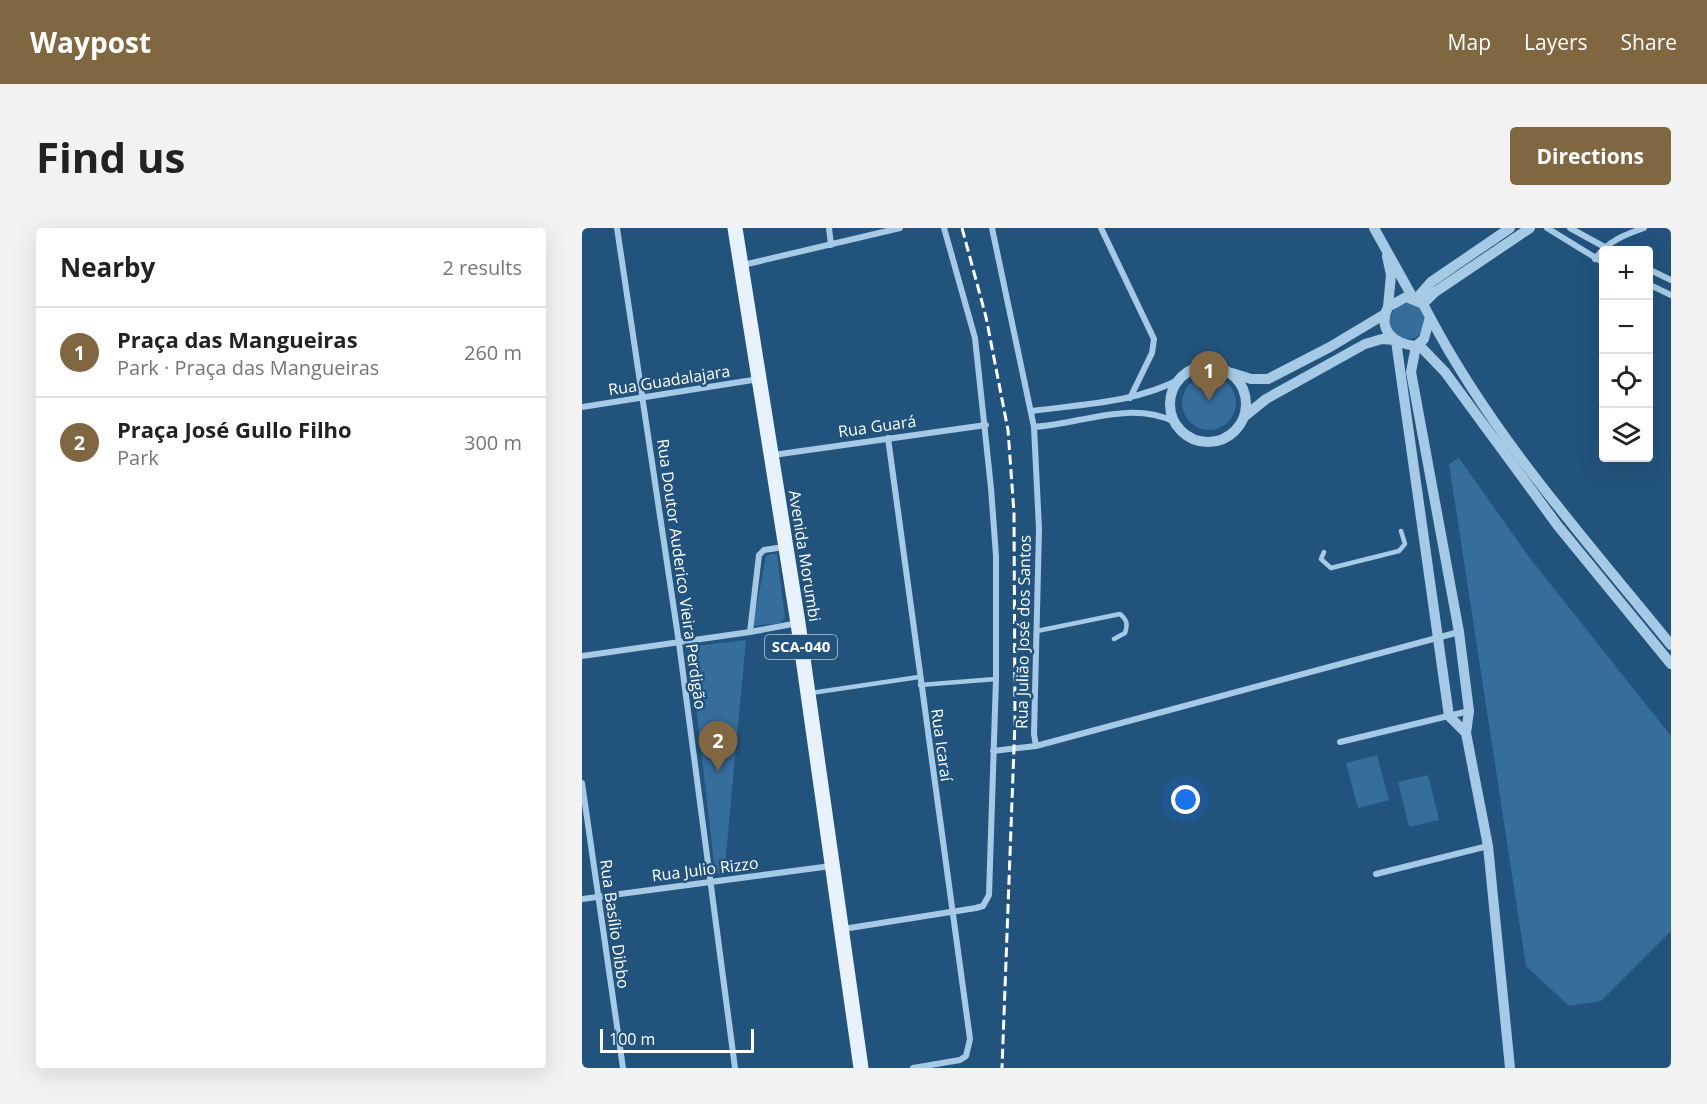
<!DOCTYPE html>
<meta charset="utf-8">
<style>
:root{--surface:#fff;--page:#f2f2f2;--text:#222;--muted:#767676;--line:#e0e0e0;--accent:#806742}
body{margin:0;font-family:"Open Sans",sans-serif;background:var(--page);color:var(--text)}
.controls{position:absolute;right:18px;top:18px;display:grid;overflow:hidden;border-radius:6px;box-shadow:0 6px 24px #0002}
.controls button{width:54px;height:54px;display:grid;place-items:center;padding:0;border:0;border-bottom:2px solid var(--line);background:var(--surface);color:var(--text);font:30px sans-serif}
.scale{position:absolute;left:18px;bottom:15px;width:154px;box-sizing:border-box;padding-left:6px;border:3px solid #fff;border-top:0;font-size:16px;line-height:21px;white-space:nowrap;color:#fff;-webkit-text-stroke:4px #22537d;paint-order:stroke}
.you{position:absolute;left:604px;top:572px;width:21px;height:21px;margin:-15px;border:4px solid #fff;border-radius:50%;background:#1a73e8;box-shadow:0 0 0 9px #1a73e833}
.badge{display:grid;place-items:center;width:39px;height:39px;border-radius:50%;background:var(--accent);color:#fff;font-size:20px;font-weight:700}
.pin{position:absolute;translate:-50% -50px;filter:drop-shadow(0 2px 3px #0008)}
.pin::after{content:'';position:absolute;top:32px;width:21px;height:18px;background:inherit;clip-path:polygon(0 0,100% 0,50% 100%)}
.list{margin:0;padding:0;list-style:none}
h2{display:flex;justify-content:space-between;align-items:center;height:78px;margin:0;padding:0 24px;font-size:26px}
h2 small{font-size:20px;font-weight:400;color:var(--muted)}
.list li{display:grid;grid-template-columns:39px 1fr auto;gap:18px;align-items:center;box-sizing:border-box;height:90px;padding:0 24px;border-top:2px solid var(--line)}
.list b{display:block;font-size:22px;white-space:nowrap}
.list p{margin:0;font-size:20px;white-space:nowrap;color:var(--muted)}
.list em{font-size:20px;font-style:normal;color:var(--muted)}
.icon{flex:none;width:33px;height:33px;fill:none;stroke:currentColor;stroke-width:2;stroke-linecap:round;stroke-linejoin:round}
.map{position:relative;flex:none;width:1089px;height:840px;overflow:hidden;border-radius:6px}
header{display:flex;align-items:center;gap:36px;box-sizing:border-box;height:84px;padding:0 30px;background:var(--accent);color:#fff}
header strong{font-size:28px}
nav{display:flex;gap:33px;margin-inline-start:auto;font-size:21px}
.intro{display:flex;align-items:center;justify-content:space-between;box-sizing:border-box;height:144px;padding:0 36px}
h1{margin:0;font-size:42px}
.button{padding:15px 27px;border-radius:6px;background:var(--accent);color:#fff;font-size:21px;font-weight:700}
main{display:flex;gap:36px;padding:0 36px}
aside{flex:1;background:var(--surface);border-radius:6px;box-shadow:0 6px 24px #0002}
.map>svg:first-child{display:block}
.green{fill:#356d9b}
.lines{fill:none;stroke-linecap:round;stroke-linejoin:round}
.service{stroke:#a6cae6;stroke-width:4.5}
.minor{stroke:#a6cae6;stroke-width:6}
.tertiary{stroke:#a6cae6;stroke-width:10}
.primary{stroke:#e7f2fd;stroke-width:15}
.rail{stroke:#fff;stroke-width:3;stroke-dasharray:10 4.5;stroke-linecap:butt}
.labels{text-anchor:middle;stroke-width:5;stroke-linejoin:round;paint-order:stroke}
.shield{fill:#22537d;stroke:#bdcbd8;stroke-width:1.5}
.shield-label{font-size:15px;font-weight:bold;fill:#fff}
.street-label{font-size:16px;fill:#fff;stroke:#22537d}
</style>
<header>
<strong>Waypost</strong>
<nav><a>Map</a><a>Layers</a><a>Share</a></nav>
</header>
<div class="intro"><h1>Find us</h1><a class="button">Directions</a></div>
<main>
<aside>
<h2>Nearby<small>2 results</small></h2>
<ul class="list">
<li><span class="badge">1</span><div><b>Praça das Mangueiras</b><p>Park · Praça das Mangueiras</p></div><em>260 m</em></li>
<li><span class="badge">2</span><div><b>Praça José Gullo Filho</b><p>Park</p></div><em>300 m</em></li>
</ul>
</aside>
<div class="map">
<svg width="1089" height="840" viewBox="0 0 1089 840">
<rect width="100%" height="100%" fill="#22537d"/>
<!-- green -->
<path class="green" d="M808 93a18 18 0 1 1 36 0a18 18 0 1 1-36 0Z
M600 175a27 27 0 1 1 54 0a27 27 0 1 1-54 0Z
M877,230l70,99 142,179v195l-70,70 -32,5 -43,-40 -77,-502z
M189,326h6l8,64 -5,5 -27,3 13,-70z
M164,412l-22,236 -9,-4 -25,-219 4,-7z
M795,527l12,45 -31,8 -12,-45z
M846,547l11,45 -30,7 -11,-45z"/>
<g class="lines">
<!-- service -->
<path class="service" d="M742,324l-3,7 10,9 68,-17 6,-7 -4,-13
M455,403l83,-17c7,6 8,10 5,19l-11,6
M338,457l76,-6
M229,465l108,-16"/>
<!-- minor -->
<path class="minor" d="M35,0l62,415 56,425
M247,0l2,17
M410,0l42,199 5,102 -5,205 2,12 423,-114
M519,0l53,111 -2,14 -22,45
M965,0l57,35
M988,0l40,22
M1013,31c13,-18 29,-24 49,-31
M161,37l157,-37
M1066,41l23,11
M1066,56l23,11
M0,179l177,-28
M450,183c50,-7 103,-8 148,-32
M452,199c47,-3 96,-27 141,-5
M306,210l82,601 -4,17 -6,4 -47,8
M191,227l213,-30
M168,404l9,-77 5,-5 20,-3
M0,428l168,-24 48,-9
M758,514l129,-31
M411,523l43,-5
M0,555l41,285
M794,646l112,-28
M0,671l249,-33
M261,701l133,-21 7,-2 6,-11 7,-216v-123l-5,-68 -16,-150 -31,-110"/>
<!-- tertiary -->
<path class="tertiary" d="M792,0l39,70
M805,28l4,19 -3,32
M824,69l17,7 7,13 -6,22 -8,7c-22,-2 -39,-16 -28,-39z
M834,71l15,-17 79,-54
M841,76l12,-12 95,-64
M848,89c63,120 156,223 241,328
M814,113l53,375 17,17
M837,117l26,27 113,154 113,138
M834,118l-5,26 48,260 10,79 -3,22 22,113 22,222
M588 176a38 38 0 1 1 76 0a38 38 0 1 1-76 0Z
M650,145l19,6h17l62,-32 55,-33
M663,188l21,-17 99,-55 17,-5 13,1"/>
<!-- primary -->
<path class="primary" d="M153,0l63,395 63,445"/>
<!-- rail -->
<path class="rail" d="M380,0l24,89 22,113 6,83 1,208 -13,347"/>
</g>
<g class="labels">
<!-- shield labels -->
<rect class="shield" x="183" y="407" width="72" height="24" rx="4.5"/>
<g class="shield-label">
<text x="219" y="424">SCA-040</text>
</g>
<!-- street labels -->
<g class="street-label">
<text transform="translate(87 152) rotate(-9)" y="6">Rua Guadalajara</text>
<text transform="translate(295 198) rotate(-8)" y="6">Rua Guará</text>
<text transform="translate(223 328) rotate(81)" y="6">Avenida Morumbi</text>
<text transform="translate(100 346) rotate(82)" y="6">Rua Doutor Auderico Vieira Perdigão</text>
<text transform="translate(441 404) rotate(-89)" y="6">Rua Julião José dos Santos</text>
<text transform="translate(360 517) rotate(82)" y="6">Rua Icaraí</text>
<text transform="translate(123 641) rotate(-7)" y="6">Rua Julio Rizzo</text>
<text transform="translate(33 696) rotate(82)" y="6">Rua Basílio Dibbo</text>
</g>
</g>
</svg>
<div class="controls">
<button>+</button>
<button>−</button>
<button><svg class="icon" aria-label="locate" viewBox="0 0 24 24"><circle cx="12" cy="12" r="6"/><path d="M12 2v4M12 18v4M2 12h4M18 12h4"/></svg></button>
<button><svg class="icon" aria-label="layers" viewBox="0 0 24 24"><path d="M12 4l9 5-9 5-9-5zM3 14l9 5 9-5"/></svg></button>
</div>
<div class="scale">100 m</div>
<div class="you"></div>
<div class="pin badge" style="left:627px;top:173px">1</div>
<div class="pin badge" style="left:136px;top:543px">2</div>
</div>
</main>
